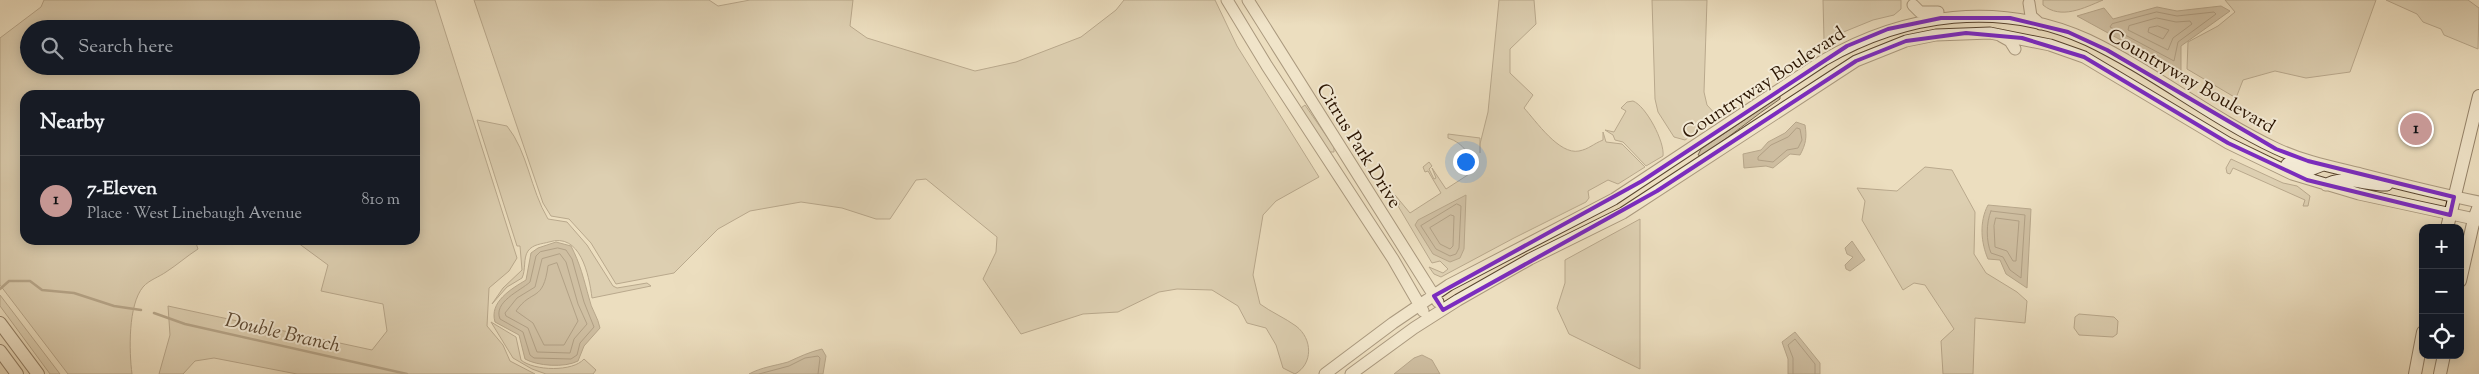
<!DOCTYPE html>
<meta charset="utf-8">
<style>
:root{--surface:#171b24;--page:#20242c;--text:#f1f3f6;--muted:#9ea1a6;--line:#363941;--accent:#c59692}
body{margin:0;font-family:"Sorts Mill Goudy",serif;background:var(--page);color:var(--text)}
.controls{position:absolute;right:15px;bottom:15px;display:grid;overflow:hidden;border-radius:10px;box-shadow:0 2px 12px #0003}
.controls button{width:45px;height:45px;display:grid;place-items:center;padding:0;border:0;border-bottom:1px solid var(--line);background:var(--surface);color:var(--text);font:25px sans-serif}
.you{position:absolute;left:1465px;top:161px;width:18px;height:18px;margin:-12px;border:4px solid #fff;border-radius:50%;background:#1a73e8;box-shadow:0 0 0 8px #1a73e833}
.badge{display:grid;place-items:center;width:32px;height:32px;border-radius:50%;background:var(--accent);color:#111;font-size:16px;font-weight:700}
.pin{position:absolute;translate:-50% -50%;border:2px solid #fff;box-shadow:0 1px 5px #0006}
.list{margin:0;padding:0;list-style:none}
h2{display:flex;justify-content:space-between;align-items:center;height:65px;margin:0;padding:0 20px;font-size:21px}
h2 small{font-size:16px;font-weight:400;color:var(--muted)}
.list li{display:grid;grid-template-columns:32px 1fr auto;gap:15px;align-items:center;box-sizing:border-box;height:90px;padding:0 20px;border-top:1px solid var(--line)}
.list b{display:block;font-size:19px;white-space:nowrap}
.list p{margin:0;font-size:16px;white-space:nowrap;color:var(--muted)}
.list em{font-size:16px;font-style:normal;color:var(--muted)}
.icon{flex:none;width:28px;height:28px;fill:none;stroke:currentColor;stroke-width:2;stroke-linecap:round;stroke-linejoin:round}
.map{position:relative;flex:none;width:2479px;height:374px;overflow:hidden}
.search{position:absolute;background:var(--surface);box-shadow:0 2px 12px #0003;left:20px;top:20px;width:400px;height:55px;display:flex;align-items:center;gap:12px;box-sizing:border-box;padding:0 18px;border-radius:28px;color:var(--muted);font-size:19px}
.panel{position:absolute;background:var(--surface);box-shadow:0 2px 12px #0003;left:20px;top:90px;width:400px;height:155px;border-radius:15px}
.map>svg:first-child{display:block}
.green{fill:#cbbc9f;stroke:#7a6850;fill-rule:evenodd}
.water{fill:#aa997e;stroke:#77644c}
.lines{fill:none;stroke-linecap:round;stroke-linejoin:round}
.shore{stroke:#6a5640;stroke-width:1}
.stream{stroke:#77644c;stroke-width:2.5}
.tertiary-casing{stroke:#5a4630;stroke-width:13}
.secondary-casing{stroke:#2a1401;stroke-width:14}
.tertiary{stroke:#f3ead5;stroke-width:11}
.secondary{stroke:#f3ead5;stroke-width:12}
.marked{fill:none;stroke:#7b2cbf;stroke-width:4;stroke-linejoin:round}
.labels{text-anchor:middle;stroke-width:4;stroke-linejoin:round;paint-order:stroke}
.street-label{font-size:19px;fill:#2a1401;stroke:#f3ead5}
.water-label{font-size:20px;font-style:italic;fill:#5d4933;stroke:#f3ead5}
</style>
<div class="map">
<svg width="2479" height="374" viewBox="0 0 2479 374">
<rect width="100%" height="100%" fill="#ecdebf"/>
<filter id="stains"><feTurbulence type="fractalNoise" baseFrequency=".004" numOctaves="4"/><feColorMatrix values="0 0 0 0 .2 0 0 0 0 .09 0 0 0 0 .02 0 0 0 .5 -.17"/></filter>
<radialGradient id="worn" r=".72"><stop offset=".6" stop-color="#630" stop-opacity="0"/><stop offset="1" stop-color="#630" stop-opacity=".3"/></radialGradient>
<!-- green -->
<path class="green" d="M44,0h391l82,258 -8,13 -20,17 -2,38 16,19 7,16 25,13h-238l-83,-16 -19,3 -12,13h-24l11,-39 -2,-29 204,44 15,-19 -4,-27 -62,-13 7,-26 -34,-25h121v-145h-390v145h170l3,9c-11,7 -21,16 -32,23 -7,5 -17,8 -23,15 -15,18 -14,64 -11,87h-64l-68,-89v-247l41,-31zM29,29h382v37h-382z
M474,0h235l9,6 32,-6h103l-3,26 17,12 108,33 41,-9 65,-25 35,-27 8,-10h91l22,46 82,131 -43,24 -13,14 -10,60 7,29c11,8 25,14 36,22 17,13 17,38 -1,48l-12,-6 -7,-23 -10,-17 -19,-5 -9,-17 -26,-16 -35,-1 -18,3 -41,20 -35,2 -62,20 -38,-55 13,-27 1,-15 -71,-58 -10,1 -26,39h-14l-34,-11 -41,-6 -51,9 -32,18 -44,44 -58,11 -25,-41 -22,-24 -18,-3 -8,-13z
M1499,0h35l2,24 -26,25v24l23,22 -9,13c12,13 35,47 55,43 10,-2 14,-7 24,-11v-8l3,10 16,2 23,23 -27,17 -10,-4 -20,11 1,7 -3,4 -72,36 -73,39 -7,-3 -5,-7 14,6 5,-4 -8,-8 -8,2 -34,-57 2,-2 -7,-8 2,-1 15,18 31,-20 -13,-22 -3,1 -2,-5 6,-5 3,4 -3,3 5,10 2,-1 -4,-10 14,21 31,-20c-8,-14 -13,-26 -29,-31v-4l32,4v15v-9l8,-32z
M1652,0h55l-3,92 3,13 11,12 -33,23 -11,-3 -16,-25 -3,-13z
M1823,0h78v9l-7,6 -21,5 -49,20z
M2043,0h60c-19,8 -42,20 -60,5z
M2225,0h151l-26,72 -44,6 -31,-7 -32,9 -7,18 -49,-29 1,-27 30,-16 17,-14z
M2386,0h82l11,8 -1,41 -34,-14 -3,-6 -18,-7 -6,-8z
M1780,96v3c-27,18 -51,39 -79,57l-3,-1 3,-6z
M1633,101c13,5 32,41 30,55l-17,10 -23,-24 -8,-2 -2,-5 -8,-5 9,2 12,-21 -5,-3 6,-6z
M1305,105l29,42v5h-5l-27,-41 -1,-3z
M477,120l30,6c21,26 23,63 41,93l19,3 20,23 26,41 4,2 30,-5 4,3 -59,12c-3,-24 -12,-66 -43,-56 -7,2 -16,2 -21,9 -5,7 -2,19 -6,27l-15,9 -15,17 11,-16 19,-18 -2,-24h-3z
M2231,159l52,24 14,3 13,10 -2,10h-5l2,-6 -72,-32 -3,6 -3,-1 -1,-5z
M1925,167l27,3 23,42 -1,42 12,19 31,19 10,9 -2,22 -50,-5 -2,56h-30l-2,-33 13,-12 -29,-44 -11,-2 -11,7 -41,-70 3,-19 -8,-13 40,3z
M1640,219v150l-71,-35 -12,-26 8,-25v-23z
M0,295l60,79h-10l-50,-68z
M2079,314l35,3 4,4 -1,13 -4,3 -34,-2 -5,-7 1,-11z
M491,322l25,15 5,23c13,11 52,12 63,-1l12,11 -3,4h-47l-14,-5 -19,-11z"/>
<!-- water -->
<path class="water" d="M2221,6l9,5 -49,35v27l-104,-57 27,-8 9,11 44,-12 20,4z
M1796,122l9,3c2,12 1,19 -5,30l-10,-1 -17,14 -7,-2 -22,2 -1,-14 18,-4 7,-8 17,-9z
M1466,195l-2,54 -4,9 -10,4 -17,-8 -18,-29 3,-5z
M1988,205l43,4 -4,79 -21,-14 -6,-14 -12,-1c-7,-16 -9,-37 0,-54z
M1852,241l13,19 -15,11 -4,-2 -1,-4 8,-8 -6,-3 -2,-6z
M556,242l15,4c9,17 13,34 18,52 2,11 9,19 11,30l-16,18 -6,15c-13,7 -41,5 -53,-2l-6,-24 -24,-13c-6,-20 16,-33 31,-42l5,-27 7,-5z
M1795,332l25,31v11h-32v-15l-6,-17z
M822,349l4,7 -3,18h-74c13,-7 25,-8 39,-12 11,-5 21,-10 34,-13z
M1422,355l10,5 8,14h-46l20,-16z"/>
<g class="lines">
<!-- shore -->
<path class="shore" d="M2157,12l20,4 37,-4 2,2 -38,28 -4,19 -64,-34 2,-3z
M2157,18l19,4 14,-1 2,3 -19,14 -5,12 -40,-20 1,-4z
M2158,26l11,4 -6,9 -15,-7 1,-4z
M1797,128l3,1 2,11 -4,8 -11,2 -14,12 -15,-2v-3l13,-12 17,-8z
M1457,204l4,2 -2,42 -3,6 -6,2 -14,-7 -15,-23z
M1991,211l34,4 -4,63 -11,-8 -7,-13 -12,-4c-5,-12 -5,-30 0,-42z
M1451,215l3,1 -1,30 -3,3 -10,-5 -10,-16z
M1996,218l23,3 -3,40h-3l-6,-10 -12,-4 -1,-21z
M558,248l8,2 6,9 12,43 10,25 -14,16 -3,12 -6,4 -37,-1 -4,-3 -7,-23 -23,-13c-7,-17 20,-28 30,-37l6,-26 4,-4z
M560,254l6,8 12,42 9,20 -13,15 -4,14 -33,-1 -9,-24 -22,-12 -1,-3 12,-15 18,-11 7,-28z
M557,263l21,58 -14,24h-20l-11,-22 -17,-12c16,-23 27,-8 32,-45z
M759,374l30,-8 16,-8 13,-2 2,2 -2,16
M1793,374v-16l-5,-13 7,-6 20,25v10"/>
<!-- stream -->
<path class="stream" d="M0,289l9,-8h21l12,9 32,3 40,13 27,4
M154,313l31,11 222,50"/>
<!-- tertiary casing -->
<g class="tertiary-casing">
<path id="tertiary" d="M1227,0l40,66 126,193 30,52
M1248,0l190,302
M2029,3l2,13 9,8
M1913,5l7,7h18
M2001,36l9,5 5,8
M2287,164l23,6 13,-5
M2326,185c14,-11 42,1 61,0
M1325,374l68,-51 56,-38 165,-86 210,-139c81,-47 176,-60 264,-20 65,31 122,77 187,108 27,13 57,19 86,26 39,10 79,20 118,28
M1351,374l63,-46 44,-28 72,-41 93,-46 233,-152 50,-20 30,-6 54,-2 60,12 34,12 144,86 64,31 67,20 120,26"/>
</g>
<!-- secondary casing -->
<g class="secondary-casing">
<path id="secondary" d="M2447,228l32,-132
M2460,281l14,-62 5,-13
M0,323l38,51
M0,351l17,23
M2415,374l8,-42
M2440,374l4,-19"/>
</g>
<!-- tertiary -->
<use href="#tertiary" class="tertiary"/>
<!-- secondary -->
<use href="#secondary" class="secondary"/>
</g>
<!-- marked area -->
<path d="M0 0H2479V374H0ZM1941,18h69l58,14 39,18 169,99 32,12 146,36 -4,18 -143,-35 -79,-37 -144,-86 -62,-19 -56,-5 -60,8 -50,20 -199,130 -214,119 -9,-14 208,-115 205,-135 41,-17z" fill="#ecdebf" fill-opacity=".55" fill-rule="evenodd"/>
<path class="marked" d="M1941,18h69l58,14 39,18 169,99 32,12 146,36 -4,18 -143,-35 -79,-37 -144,-86 -62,-19 -56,-5 -60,8 -50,20 -199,130 -214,119 -9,-14 208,-115 205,-135 41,-17z"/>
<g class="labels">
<!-- street labels -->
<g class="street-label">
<text transform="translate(2192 80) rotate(30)" y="7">Countryway Boulevard</text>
<text transform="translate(1763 82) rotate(-33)" y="7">Countryway Boulevard</text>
<text transform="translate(1360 145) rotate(58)" y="7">Citrus Park Drive</text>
</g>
<!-- water labels -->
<g class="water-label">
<text transform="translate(283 332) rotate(13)" y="7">Double Branch</text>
</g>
</g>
<rect width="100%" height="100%" filter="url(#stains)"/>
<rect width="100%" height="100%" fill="url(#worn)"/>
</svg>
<div class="controls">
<button>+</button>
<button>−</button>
<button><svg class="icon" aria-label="locate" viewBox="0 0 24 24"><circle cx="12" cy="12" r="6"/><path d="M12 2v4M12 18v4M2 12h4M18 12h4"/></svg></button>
</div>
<div class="you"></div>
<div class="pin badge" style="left:2416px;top:129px">1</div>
<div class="search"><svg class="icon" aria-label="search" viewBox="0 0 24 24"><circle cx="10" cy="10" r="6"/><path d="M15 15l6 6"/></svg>Search here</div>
<section class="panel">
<h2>Nearby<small></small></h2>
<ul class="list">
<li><span class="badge">1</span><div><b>7-Eleven</b><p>Place · West Linebaugh Avenue</p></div><em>810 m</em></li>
</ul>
</section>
</div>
